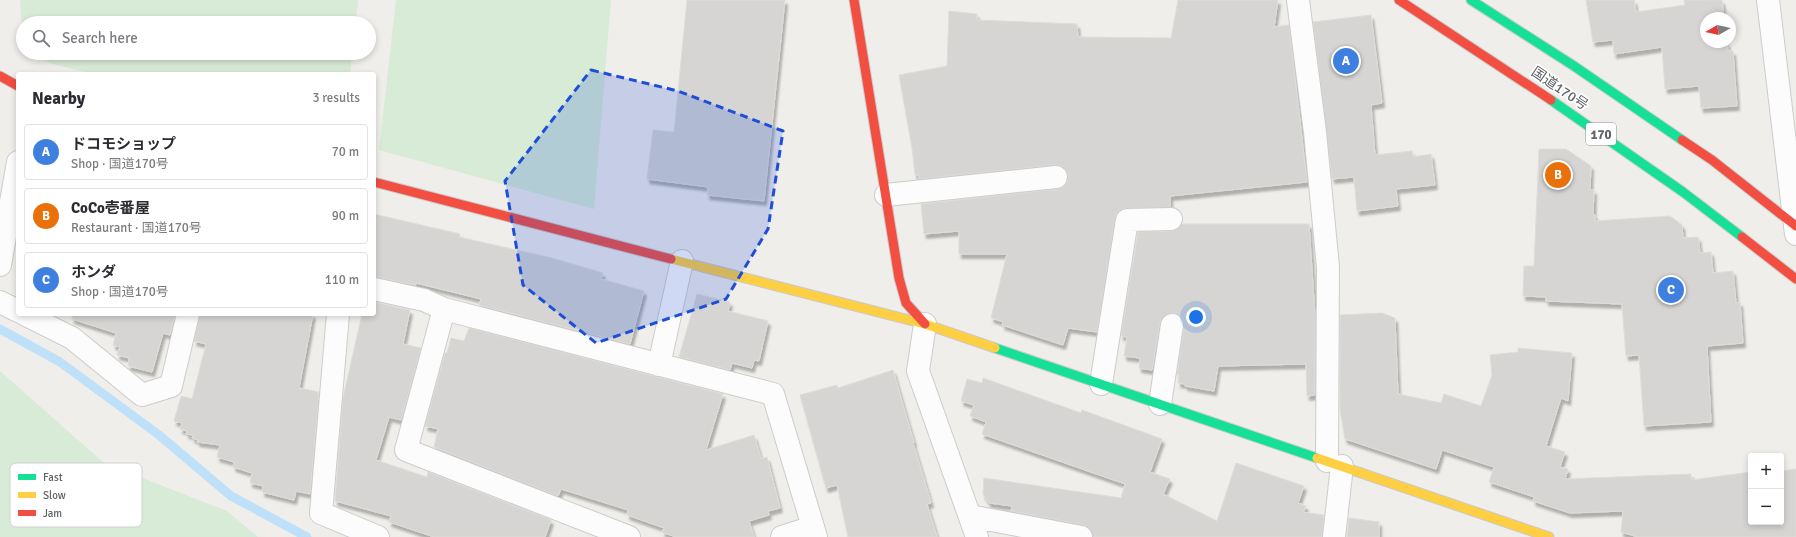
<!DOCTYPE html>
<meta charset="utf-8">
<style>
:root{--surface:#fff;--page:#f2f2f3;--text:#2b2b33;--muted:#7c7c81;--line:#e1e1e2;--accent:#2563eb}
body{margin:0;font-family:Signika,"Noto Sans JP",sans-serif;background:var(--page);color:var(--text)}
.controls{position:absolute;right:12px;bottom:12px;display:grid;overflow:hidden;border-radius:4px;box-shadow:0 2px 6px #0003}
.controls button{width:36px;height:36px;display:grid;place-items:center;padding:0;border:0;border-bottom:1px solid var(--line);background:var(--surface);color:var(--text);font:20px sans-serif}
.compass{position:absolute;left:1700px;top:12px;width:36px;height:36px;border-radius:50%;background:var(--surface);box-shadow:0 2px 6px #0003;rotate:261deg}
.you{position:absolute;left:1196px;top:317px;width:14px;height:14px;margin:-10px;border:3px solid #fff;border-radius:50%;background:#1a73e8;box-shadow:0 0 0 6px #1a73e833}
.badge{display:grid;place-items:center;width:26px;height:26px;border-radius:50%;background:var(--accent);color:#fff;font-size:13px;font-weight:700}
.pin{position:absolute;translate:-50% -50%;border:2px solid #fff;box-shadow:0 1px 4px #0006}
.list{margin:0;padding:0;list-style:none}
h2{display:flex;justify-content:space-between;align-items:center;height:52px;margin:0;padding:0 16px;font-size:17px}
h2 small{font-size:13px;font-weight:400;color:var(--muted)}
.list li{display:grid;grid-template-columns:26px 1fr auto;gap:12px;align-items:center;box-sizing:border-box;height:56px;margin:0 8px 8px;padding:0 8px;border:1px solid var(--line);border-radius:4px}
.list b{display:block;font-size:15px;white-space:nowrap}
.list p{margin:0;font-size:13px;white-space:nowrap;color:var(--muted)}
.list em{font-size:13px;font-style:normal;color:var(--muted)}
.icon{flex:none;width:22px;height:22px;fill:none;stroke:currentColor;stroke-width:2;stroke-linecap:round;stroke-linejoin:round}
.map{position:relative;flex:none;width:1796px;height:537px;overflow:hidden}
.search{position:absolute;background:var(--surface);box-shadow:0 2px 6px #0003;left:16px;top:16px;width:360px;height:44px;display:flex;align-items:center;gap:10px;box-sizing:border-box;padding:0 14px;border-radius:22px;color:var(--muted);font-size:15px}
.panel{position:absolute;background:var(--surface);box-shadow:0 2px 6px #0003;left:16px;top:72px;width:360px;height:244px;border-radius:4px}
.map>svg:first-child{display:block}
.green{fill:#d8ebd6}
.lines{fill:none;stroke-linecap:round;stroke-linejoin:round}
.stream{stroke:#bfe0f9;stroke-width:9}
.building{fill:#d6d5d3;stroke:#deddd9;filter:url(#shadow)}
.street-casing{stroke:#cbcccc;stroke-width:24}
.fast-casing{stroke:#cacacb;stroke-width:11}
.slow-casing{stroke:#cacacb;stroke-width:11}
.jam-casing{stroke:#cacacb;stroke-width:11}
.street{stroke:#fdfcfc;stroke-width:22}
.fast{stroke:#16e098;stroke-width:9}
.slow{stroke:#ffcf43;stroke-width:9}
.jam{stroke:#f24e42;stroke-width:9}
.marked{fill:#1d4ed8;fill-opacity:0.2;stroke:#1d4ed8;stroke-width:3;stroke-dasharray:8 5;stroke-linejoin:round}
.labels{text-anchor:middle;stroke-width:3.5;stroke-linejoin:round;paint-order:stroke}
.shield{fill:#fff;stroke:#8f9295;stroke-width:1}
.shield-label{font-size:13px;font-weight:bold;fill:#5f6368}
.street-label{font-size:14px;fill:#5f6368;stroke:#fff}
.key{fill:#fff;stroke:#cfd0d2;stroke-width:1}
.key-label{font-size:11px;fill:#5f6368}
</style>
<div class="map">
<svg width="1796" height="537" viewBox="0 0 1796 537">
<defs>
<filter id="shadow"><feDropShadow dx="2.5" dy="4.5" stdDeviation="1" flood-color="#0004"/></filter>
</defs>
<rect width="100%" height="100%" fill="#efeeea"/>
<!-- green -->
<path class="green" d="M20,0h338l-2,23h-333v22z
M396,0h215l-17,209 -215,-59z
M26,53h326l-2,21h-258l-39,-10z
M0,371l104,92 123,48 31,26h-258z"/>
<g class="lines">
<!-- stream -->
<path class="stream" d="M0,329l60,33 99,73 72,61 76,41"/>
</g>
<!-- building -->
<path class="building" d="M687,0h98l-21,201 -57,-6 1,-8 -61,-8 6,-49 21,2z
M1178,0h100l-4,27 15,-2 18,157 -137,14v11l-49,2 -4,3 -2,6 -18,114 -29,-4 -5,17 -61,-20 1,-3 -12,-4 16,-64h-48v-23l-35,3 -3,-30 136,-15 6,-2 4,-5 1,-6 -2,-6 -5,-4 -6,-1 -136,14 -1,-5 -3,1 -3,-27 -13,-73 48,-9 2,-55 28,3v6l100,4 1,13 93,1z
M1586,0h48l2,12 49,-7 -1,-5h38l2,18h-18v24h21l1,9h5l4,55 -36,2 -2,-22 -34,3 -3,-42 -48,7 -1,-14 -20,2z
M1371,15l11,88 -11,2 4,50 37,-4 1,6 18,-3 4,31 -39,4 2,17 -41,5 -3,-34 -22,2 -19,-157z
M1539,149h27l25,17 -1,24h4l-1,25h2v6l75,-5 12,9 1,13 15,-1 2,16 11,-1 2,21 20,-2 3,32 4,-1 3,41 -36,3 4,76 -67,4 -5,-71 -13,1 -4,-52 -76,-3v-4l-23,-1 1,-30h10z
M374,214l86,20 -1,3 93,21 51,15 -2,6 43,12 -14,53 -151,-39 2,-6 -65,-16v2l-42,-8z
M1182,224h127l6,92v79l-8,1 -1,-32 -88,2 -4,25 -29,-5v-2l-7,-1 1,-8h-2l7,-49 -1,-6 -3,-4 -6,-3 -7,1 -5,4 -2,5 -8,47 -13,-2 1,-10 -16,-2 3,-19 -6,-1 17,-104 34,-1 6,-2z
M697,294l33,8 -2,9 40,10 -9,40 -5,-1 -2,8 -20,-5 -2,7 -51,-13z
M374,302l36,8 -7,34 18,4 -20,72 -12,-3 -13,43 51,17 1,-5 123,48 -6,17h-111l-45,-15 2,-6 -56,-15 8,-103 19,-84h12z
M1382,313l13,5 3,76 43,9 3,-9 37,12 11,-31 -2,-20 28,-3v-4l54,5 -4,48 -7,-3 -15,48 19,6 -5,15 8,2 -3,10 126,-5v6l60,-8v50h30v-51l15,-2v68h-158l-17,-5 2,-21 -53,2 -37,-12 1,-4 -45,-15 5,-15 -52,-17 -6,19 -91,-30 -5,-30v-94z
M72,314h103l-5,21 -7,-2 -11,39 -24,-6 1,-8 -12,-3 3,-8 -7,-2 3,-12 -44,-14z
M200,314h113l-14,74 20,4 -9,102 -14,-3 -2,9 -32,-8 1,-6 -13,-3 2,-10 -19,-6 1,-5 -17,-5 3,-12 -23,-3 1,-2 -6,-2 1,-3 -7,-1 1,-3 -7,-2 2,-6 -8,-2 7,-25 11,3 14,-55 -12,-3z
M469,328l254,66 -17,56 48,-15 7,24 6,-2 13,51 -12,3 1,4 -20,6 5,16h-78l-14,-5 2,-4 -37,-13 1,-5 -67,-21 -3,7 -124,-49 4,-18 -13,-3 20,-73h2l4,-15 13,3z
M893,370l21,73h-1l18,60 -4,1 10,33h-89l-11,-52 -11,3 -26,-93 37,-10 1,3z
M983,378l98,35 1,-3 80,29 -12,33 20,7 -7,15 54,27 19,-58 68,23 -6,17 8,3 -3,6 21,3 -2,22h-229l-4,-9 -5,-3 -73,-14 1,-5 -23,-3 -6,-9 1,-16 137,20 4,-14 -143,-50 4,-12 -16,-6 4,-11 -13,-4 6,-22 15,4z
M1349,518l30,4v15h-32z"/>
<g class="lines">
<!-- street casing -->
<g class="street-casing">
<path id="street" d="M1298,0l17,132 13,135 -1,194
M1768,0l28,234
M886,195l170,-18
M0,265l18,-103
M374,289l50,11 20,9 329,85 43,143
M0,302l18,9
M444,309l-38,141 223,87
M24,314l48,24 70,57 29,-9 17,-72
M338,314l-17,199 57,24
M925,324l-7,47 59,166
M659,365l23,-104
M1101,384l26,-164 44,-1
M1160,404l12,-79
M970,516l111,21
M782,537l31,-10
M1334,537l8,-71"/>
</g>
<!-- fast casing -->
<g class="fast-casing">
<path id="fast" d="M1471,0l103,66 108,74
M1551,100l132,92 59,45
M995,348l322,110"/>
</g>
<!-- slow casing -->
<g class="slow-casing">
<path id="slow" d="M671,259l254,65 70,24
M1317,458l232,79"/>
</g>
<!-- jam casing -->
<g class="jam-casing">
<path id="jam" d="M854,0l45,278 7,25 19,21
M1399,0l152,100
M0,76l18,10
M1682,140l30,20 84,66
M374,182l297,77
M1742,237l54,42"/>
</g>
<!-- street -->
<use href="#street" class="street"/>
<!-- fast -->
<use href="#fast" class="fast"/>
<!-- slow -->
<use href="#slow" class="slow"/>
<!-- jam -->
<use href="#jam" class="jam"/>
</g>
<!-- marked area -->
<path class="marked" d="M591,70l87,21 105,40 -15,98 -42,70 -130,44 -73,-58 -18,-104z"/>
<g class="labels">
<!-- shield labels -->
<rect class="shield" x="1586" y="123" width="30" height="22" rx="3"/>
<g class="shield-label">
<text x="1601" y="139">170</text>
</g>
<!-- street labels -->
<g class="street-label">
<text transform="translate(1560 88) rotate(34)" y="5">国道170号</text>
</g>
</g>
<!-- legend -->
<rect x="10" y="463" width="132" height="64" rx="6" class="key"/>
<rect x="18" y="474" width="18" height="6" fill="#16e098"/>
<rect x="18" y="492" width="18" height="6" fill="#ffcf43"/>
<rect x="18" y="510" width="18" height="6" fill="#f24e42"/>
<g class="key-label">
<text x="43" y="481">Fast</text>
<text x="43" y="499">Slow</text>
<text x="43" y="517">Jam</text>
</g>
</svg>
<div class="controls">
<button>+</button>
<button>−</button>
</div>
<svg class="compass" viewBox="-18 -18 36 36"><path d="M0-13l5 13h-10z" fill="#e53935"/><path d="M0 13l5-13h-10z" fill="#7c7c81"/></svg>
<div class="you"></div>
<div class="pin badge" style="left:1346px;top:61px;background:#3f7fe0">A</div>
<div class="pin badge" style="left:1558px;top:175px;background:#e8710a">B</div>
<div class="pin badge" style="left:1671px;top:290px;background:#3f7fe0">C</div>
<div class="search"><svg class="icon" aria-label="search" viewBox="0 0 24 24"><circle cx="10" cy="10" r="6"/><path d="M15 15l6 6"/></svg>Search here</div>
<section class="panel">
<h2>Nearby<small>3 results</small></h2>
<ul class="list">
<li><span class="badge" style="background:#3f7fe0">A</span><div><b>ドコモショップ</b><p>Shop · 国道170号</p></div><em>70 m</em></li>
<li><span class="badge" style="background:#e8710a">B</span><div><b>CoCo壱番屋</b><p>Restaurant · 国道170号</p></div><em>90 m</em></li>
<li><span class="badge" style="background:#3f7fe0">C</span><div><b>ホンダ</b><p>Shop · 国道170号</p></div><em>110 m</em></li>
</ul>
</section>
</div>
